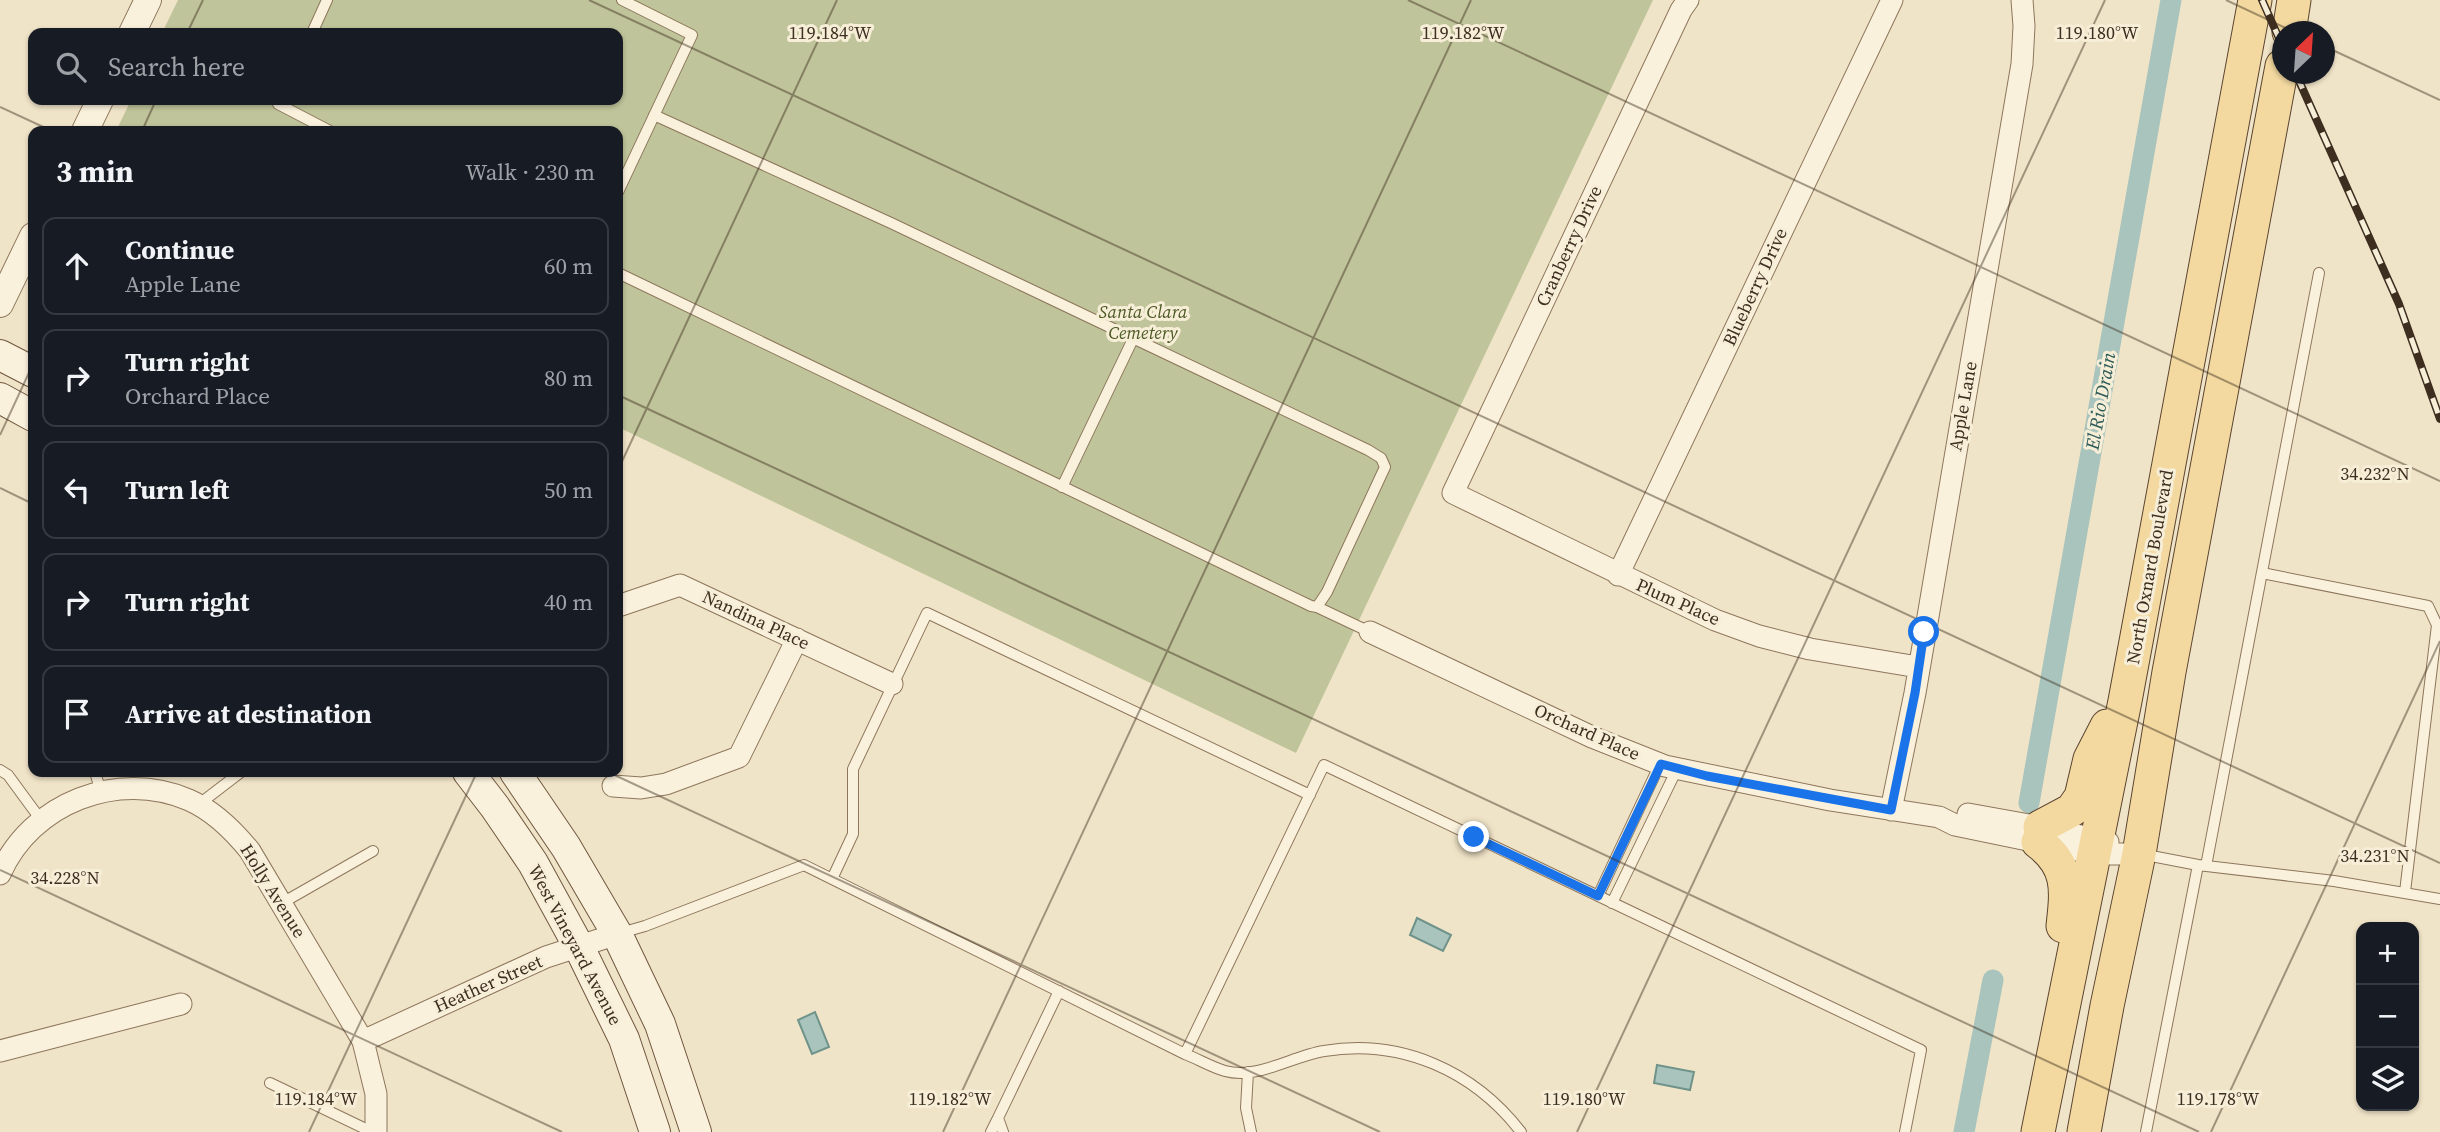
<!DOCTYPE html>
<meta charset="utf-8">
<style>
:root{--surface:#171b24;--page:#20242c;--text:#f1f3f6;--muted:#9ea1a6;--line:#363941}
body{margin:0;font-family:"Source Serif 4",serif;background:var(--page);color:var(--text)}
.controls{position:absolute;right:21px;bottom:21px;display:grid;overflow:hidden;border-radius:14px;box-shadow:0 2px 5px #0004}
.controls button{width:63px;height:63px;display:grid;place-items:center;padding:0;border:0;border-bottom:2px solid var(--line);background:var(--surface);color:var(--text);font:35px sans-serif}
.compass{position:absolute;left:2272px;top:21px;width:63px;height:63px;border-radius:50%;background:var(--surface);box-shadow:0 2px 5px #0004;rotate:25deg}
.stop{position:absolute;width:21px;height:21px;margin:-16px;border:5px solid #1a73e8;border-radius:50%;background:#fff}
.stop.end{background:#1a73e8;border-color:#fff;box-shadow:0 2px 7px #0008}
.list{margin:0;padding:0;list-style:none}
h2{display:flex;justify-content:space-between;align-items:center;height:91px;margin:0;padding:0 28px;font-size:30px}
h2 small{font-size:23px;font-weight:400;color:var(--muted)}
.list li{display:grid;grid-template-columns:46px 1fr auto;gap:21px;align-items:center;box-sizing:border-box;height:98px;margin:0 14px 14px;padding:0 14px;border:2px solid var(--line);border-radius:14px}
.list b{display:block;font-size:26px;white-space:nowrap}
.list p{margin:0;font-size:23px;white-space:nowrap;color:var(--muted)}
.list em{font-size:23px;font-style:normal;color:var(--muted)}
.icon{flex:none;width:38px;height:38px;fill:none;stroke:currentColor;stroke-width:2;stroke-linecap:round;stroke-linejoin:round}
.map{position:relative;flex:none;width:2440px;height:1132px;overflow:hidden}
.search{position:absolute;background:var(--surface);box-shadow:0 2px 5px #0004;left:28px;top:28px;width:595px;height:77px;display:flex;align-items:center;gap:18px;box-sizing:border-box;padding:0 24px;border-radius:14px;color:var(--muted);font-size:26px}
.panel{position:absolute;background:var(--surface);box-shadow:0 2px 5px #0004;left:28px;top:126px;width:595px;height:651px;border-radius:14px}
.map>svg:first-child{display:block}
.cemetery{fill:#bfc49a}
.water{fill:#a9c4bc;stroke:#6f938a;stroke-width:2}
.lines{fill:none;stroke-linecap:round;stroke-linejoin:round}
.canal{stroke:#a9c4bc;stroke-width:21}
.service-casing{stroke:#8d765c;stroke-width:12}
.minor-casing{stroke:#8d765c;stroke-width:23}
.tertiary-casing{stroke:#8d765c;stroke-width:28}
.secondary-casing{stroke:#6f573f;stroke-width:32}
.primary-casing{stroke:#5b4430;stroke-width:35}
.service{stroke:#faf1dc;stroke-width:10}
.minor{stroke:#faf1dc;stroke-width:21}
.tertiary{stroke:#faf1dc;stroke-width:26}
.secondary{stroke:#faf1dc;stroke-width:30}
.primary{stroke:#f3d9a0;stroke-width:33}
.rail-casing{stroke:#3d2e20;stroke-width:8}
.rail{stroke:#f7eed8;stroke-width:5;stroke-dasharray:16;stroke-linecap:butt}
.route{stroke:#1a73e8;stroke-width:9}
.ticks{fill:none;stroke:#3d2e20;stroke-width:2;stroke-opacity:0.45}
.labels{text-anchor:middle;stroke-width:6;stroke-linejoin:round;paint-order:stroke}
.street-label{font-size:18px;fill:#3d2e20;stroke:#f7eed8}
.park-label{font-size:18px;font-style:italic;fill:#4d5a26;stroke:#f7eed8}
.water-label{font-size:19px;font-style:italic;fill:#2f5d5a;stroke:#f7eed8}
.ticks-label{font-size:18px;text-anchor:middle;fill:#3d2e20;stroke:#f7eed8;stroke-width:6;stroke-linejoin:round;paint-order:stroke}
</style>
<div class="map">
<svg width="2440" height="1132" viewBox="0 0 2440 1132">
<rect width="100%" height="100%" fill="#f0e4c8"/>
<!-- cemetery -->
<path class="cemetery" d="M178,0h1475l-357,753 -678,-326v-296h-502l15,-31h487v-67h-456z"/>
<!-- water -->
<path class="water" d="M1417,918l34,17 -8,16 -33,-16z
M815,1012l14,35 -17,7 -14,-34z
M1657,1065l37,7 -4,18 -36,-7z"/>
<g class="lines">
<!-- canal -->
<path class="canal" d="M2029,803l142,-803
M1964,1132l29,-152"/>
<!-- service casing -->
<g class="service-casing">
<path id="service" d="M312,33l15,-33
M280,100l-2,4 52,27
M618,192l74,-157 -70,-35
M618,273l693,333 6,1 10,-15 58,-125 -4,-9 -13,-8 -477,-227 -237,-108
M1062,487l71,-148
M2262,573l166,33 9,19 -32,267
M1317,607l53,25
M0,770l8,5 33,45
M95,772l6,20
M198,805l43,-33
M2141,854l57,11 136,16 106,18
M2206,866l113,-593
M832,879l21,-45v-65l74,-156 383,182
M1598,896l62,-132
M282,903l91,-52
M1612,903l65,-134
M617,934l28,-8 159,-61 381,189c13,5 26,13 40,17 32,9 67,-15 99,-20 77,-13 150,20 197,81
M1185,1054l139,-289 597,285 -16,82
M1248,1072l-2,36 5,24
M270,1083l102,49
M991,1132l7,-14
M1003,1132l-5,-14 61,-127
M2146,1132l52,-267"/>
</g>
<!-- minor casing -->
<g class="minor-casing">
<path id="minor" d="M1688,0l-7,10 -228,483 262,127 44,16 51,13 108,18
M1618,575l274,-575
M618,606l62,-21 212,99
M1370,632l222,105 73,29 165,34 109,17 16,8 140,29h44
M613,786l28,2 25,-4 73,-27 58,-118
M1891,810l24,-117 107,-629 2,-38 -2,-26
M1968,814l72,13 68,15
M0,874c31,-71 118,-105 189,-74 25,11 44,30 61,51l113,190 13,53v38
M363,1041l183,-84 71,-23
M0,1051l181,-47"/>
</g>
<!-- tertiary casing -->
<g class="tertiary-casing">
<path id="tertiary" d="M132,33l16,-33
M85,131l15,-31
M0,304l33,-68"/>
</g>
<!-- secondary casing -->
<g class="secondary-casing">
<path id="secondary" d="M0,355l33,17
M0,398l33,18
M468,772l27,35 38,56 46,84 45,92 31,93
M515,772l51,75 51,87 43,90 36,108"/>
</g>
<!-- primary casing -->
<g class="primary-casing">
<path id="primary" d="M2289,32l5,-32
M2040,827l32,-17 9,-13 9,-38 17,-33
M2038,842c32,24 29,48 25,84
M2038,1132l87,-431 130,-701
M2084,1132l23,-126 32,-152 30,-182 113,-606"/>
</g>
<!-- service -->
<use href="#service" class="service"/>
<!-- minor -->
<use href="#minor" class="minor"/>
<!-- tertiary -->
<use href="#tertiary" class="tertiary"/>
<!-- secondary -->
<use href="#secondary" class="secondary"/>
<!-- primary -->
<use href="#primary" class="primary"/>
<!-- rail casing -->
<g class="rail-casing">
<path id="rail" d="M2262,0l20,45
M2296,74l103,230 41,115"/>
</g>
<!-- rail -->
<use href="#rail" class="rail"/>
</g>
<g class="lines">
<!-- route -->
<path class="route" d="M1474,837l124,59 63,-132 46,12 184,34 24,-117 9,-61"/>
</g>
<!-- ticks -->
<path class="ticks" d="M589,0l1851,863M1408,0l1032,481M2226,0l68,32M187,33l16,-33M2324,46l116,54M0,107l52,24M142,131l14,-31M618,395l1581,737M0,435l33,-71M618,470l219,-470M0,488l33,16M608,772l772,360M0,870l562,262M309,1132l168,-360M943,1132l528,-1132M1577,1132l528,-1132M2211,1132l229,-491"/>
<g class="labels">
<!-- street labels -->
<g class="street-label">
<text transform="translate(1569 246) rotate(-65)" y="6">Cranberry Drive</text>
<text transform="translate(1755 287) rotate(-65)" y="6">Blueberry Drive</text>
<text transform="translate(1963 406) rotate(-80)" y="6">Apple Lane</text>
<text transform="translate(2150 567) rotate(-80)" y="6">North Oxnard Boulevard</text>
<text transform="translate(1678 602) rotate(24)" y="6">Plum Place</text>
<text transform="translate(756 620) rotate(25)" y="6">Nandina Place</text>
<text transform="translate(1587 732) rotate(24)" y="6">Orchard Place</text>
<text transform="translate(273 891) rotate(58)" y="6">Holly Avenue</text>
<text transform="translate(575 945) rotate(62)" y="6">West Vineyard Avenue</text>
<text transform="translate(488 984) rotate(-24)" y="6">Heather Street</text>
</g>
<!-- park labels -->
<g class="park-label">
<text x="1143" y="318">Santa Clara<tspan x="1143" dy="21">Cemetery</tspan></text>
</g>
<!-- water labels -->
<g class="water-label">
<text transform="translate(2100 401) rotate(-80)" y="7">El Rio Drain</text>
</g>
</g>
<g class="ticks-label">
<text x="830" y="39">119.184°W</text>
<text x="1463" y="39">119.182°W</text>
<text x="2097" y="39">119.180°W</text>
<text x="2375" y="480">34.232°N</text>
<text x="2375" y="862">34.231°N</text>
<text x="65" y="884">34.228°N</text>
<text x="2218" y="1105">119.178°W</text>
<text x="316" y="1105">119.184°W</text>
<text x="950" y="1105">119.182°W</text>
<text x="1584" y="1105">119.180°W</text>
</g>
</svg>
<div class="controls">
<button>+</button>
<button>−</button>
<button><svg class="icon" aria-label="layers" viewBox="0 0 24 24"><path d="M12 4l9 5-9 5-9-5zM3 14l9 5 9-5"/></svg></button>
</div>
<svg class="compass" viewBox="-18 -18 36 36"><path d="M0-13l5 13h-10z" fill="#e53935"/><path d="M0 13l5-13h-10z" fill="#9ea1a6"/></svg>
<div class="stop" style="left:1924px;top:632px"></div>
<div class="stop end" style="left:1474px;top:837px"></div>
<div class="search"><svg class="icon" aria-label="search" viewBox="0 0 24 24"><circle cx="10" cy="10" r="6"/><path d="M15 15l6 6"/></svg>Search here</div>
<section class="panel">
<h2>3 min<small>Walk · 230 m</small></h2>
<ul class="list">
<li><svg class="icon" aria-label="ahead" viewBox="0 0 24 24"><path d="M12 20V5M6 11l6-6 6 6"/></svg><div><b>Continue</b><p>Apple Lane</p></div><em>60 m</em></li>
<li><svg class="icon" aria-label="right" viewBox="0 0 24 24"><path d="M7 20v-9h11M14 6l5 5-5 5"/></svg><div><b>Turn right</b><p>Orchard Place</p></div><em>80 m</em></li>
<li><svg class="icon" aria-label="left" viewBox="0 0 24 24"><path d="M17 20v-9H6M10 6l-5 5 5 5"/></svg><div><b>Turn left</b></div><em>50 m</em></li>
<li><svg class="icon" aria-label="right" viewBox="0 0 24 24"><path d="M7 20v-9h11M14 6l5 5-5 5"/></svg><div><b>Turn right</b></div><em>40 m</em></li>
<li><svg class="icon" aria-label="arrive" viewBox="0 0 24 24"><path d="M6 21V4h12l-3 4 3 4H6"/></svg><div><b>Arrive at destination</b></div></li>
</ul>
</section>
</div>
